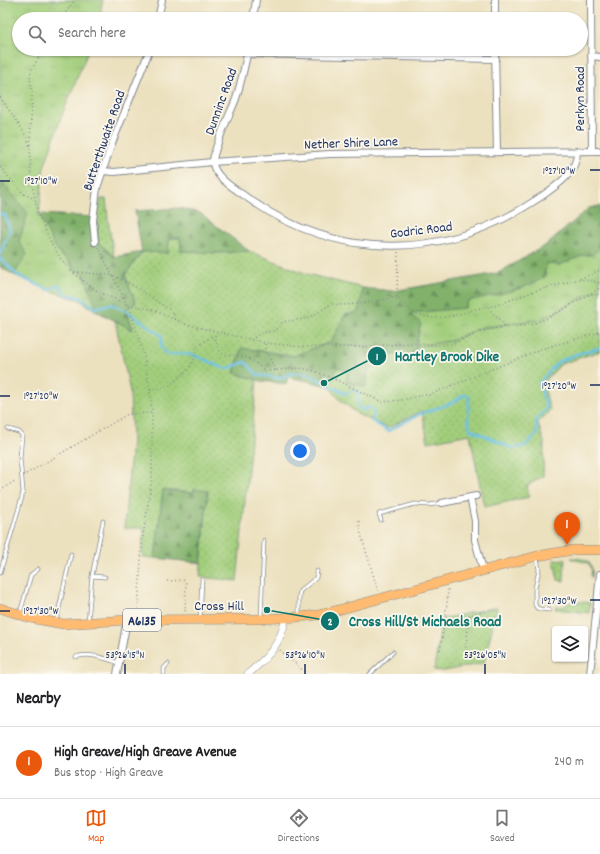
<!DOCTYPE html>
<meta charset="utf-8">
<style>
:root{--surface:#fff;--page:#f6f6f6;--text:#202124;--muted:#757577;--line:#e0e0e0;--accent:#ea580c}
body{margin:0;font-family:Dekko,sans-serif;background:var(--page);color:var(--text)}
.controls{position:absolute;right:12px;bottom:12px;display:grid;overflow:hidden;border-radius:4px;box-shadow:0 1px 3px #0004}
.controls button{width:36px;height:36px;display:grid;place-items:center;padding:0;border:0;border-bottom:1px solid var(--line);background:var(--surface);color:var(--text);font:20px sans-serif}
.you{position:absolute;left:300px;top:451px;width:14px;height:14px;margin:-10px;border:3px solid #fff;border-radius:50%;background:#1a73e8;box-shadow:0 0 0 6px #1a73e833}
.badge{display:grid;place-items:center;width:26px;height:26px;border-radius:50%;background:var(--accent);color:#fff;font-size:13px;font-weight:700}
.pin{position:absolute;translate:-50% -33px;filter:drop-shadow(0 1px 2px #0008)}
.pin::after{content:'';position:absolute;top:21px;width:14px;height:12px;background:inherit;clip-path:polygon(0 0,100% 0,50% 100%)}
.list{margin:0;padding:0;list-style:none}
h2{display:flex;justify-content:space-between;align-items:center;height:52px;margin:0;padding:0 16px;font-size:17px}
h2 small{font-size:13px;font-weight:400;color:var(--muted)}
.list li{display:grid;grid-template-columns:26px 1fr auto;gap:12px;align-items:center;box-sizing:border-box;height:72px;padding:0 16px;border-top:1px solid var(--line)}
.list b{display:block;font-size:15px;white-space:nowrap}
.list p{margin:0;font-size:13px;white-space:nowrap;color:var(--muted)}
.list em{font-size:13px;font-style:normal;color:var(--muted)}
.icon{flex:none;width:22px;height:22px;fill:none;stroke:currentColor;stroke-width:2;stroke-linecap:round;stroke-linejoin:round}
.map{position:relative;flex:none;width:600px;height:674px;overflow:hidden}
.search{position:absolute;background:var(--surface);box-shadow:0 1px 3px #0004;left:12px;right:12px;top:12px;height:44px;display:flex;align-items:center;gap:10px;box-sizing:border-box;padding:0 14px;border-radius:22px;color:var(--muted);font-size:15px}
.sheet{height:124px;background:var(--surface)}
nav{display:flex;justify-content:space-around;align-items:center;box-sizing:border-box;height:56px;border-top:1px solid var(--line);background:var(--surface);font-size:11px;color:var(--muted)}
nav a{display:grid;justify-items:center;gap:2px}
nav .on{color:var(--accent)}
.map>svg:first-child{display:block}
.grass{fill:url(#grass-dots);stroke:#5e7e6c}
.forest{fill:url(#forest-firs);stroke:#4e7064}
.park{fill:url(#park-tufts);stroke:#5e7e6c}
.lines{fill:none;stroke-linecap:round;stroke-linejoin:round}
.stream{stroke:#6ac0e7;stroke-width:2.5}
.service-casing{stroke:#84888e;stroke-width:4.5}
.minor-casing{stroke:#84888e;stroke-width:8}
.tertiary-casing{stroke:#84888e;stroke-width:8}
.primary-casing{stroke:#84888e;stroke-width:10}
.path{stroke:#84888e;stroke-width:1.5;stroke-dasharray:1 3;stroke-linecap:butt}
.service{stroke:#fff;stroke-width:3}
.minor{stroke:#fff;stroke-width:6}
.tertiary{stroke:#fff;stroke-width:7}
.primary{stroke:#ffbb71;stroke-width:9}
.ticks{fill:none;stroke:#1b2f5e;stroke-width:1.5}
.labels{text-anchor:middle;stroke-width:3.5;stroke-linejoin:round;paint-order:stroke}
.shield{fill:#fbf7ec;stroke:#5e6b89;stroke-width:1}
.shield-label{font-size:13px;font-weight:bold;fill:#1b2f5e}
.street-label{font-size:14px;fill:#1b2f5e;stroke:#fbf7ec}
.ticks-label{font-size:10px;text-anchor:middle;fill:#1b2f5e;stroke:#fbf7ec;stroke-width:3.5;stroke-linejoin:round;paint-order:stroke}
.leader{fill:none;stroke:#0f766e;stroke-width:1.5}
.callout-dot{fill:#0f766e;stroke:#fbf7ec;stroke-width:1.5}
.mark-label{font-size:12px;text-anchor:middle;font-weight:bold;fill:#fff}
.callout-label{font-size:15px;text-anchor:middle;font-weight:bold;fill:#0f766e;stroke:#fbf7ec;stroke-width:3.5;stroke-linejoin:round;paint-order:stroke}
</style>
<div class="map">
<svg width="600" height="674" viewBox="0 0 600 674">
<defs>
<pattern id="grass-dots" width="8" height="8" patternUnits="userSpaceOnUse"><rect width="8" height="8" fill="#a2ce7b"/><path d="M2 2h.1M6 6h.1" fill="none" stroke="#8bb16d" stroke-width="1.8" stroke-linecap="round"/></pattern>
<pattern id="forest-firs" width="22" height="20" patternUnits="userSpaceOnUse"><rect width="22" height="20" fill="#81b16b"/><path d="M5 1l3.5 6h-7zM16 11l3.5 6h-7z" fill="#69905b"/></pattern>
<pattern id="park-tufts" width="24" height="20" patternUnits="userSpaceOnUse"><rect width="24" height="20" fill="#a2ce7b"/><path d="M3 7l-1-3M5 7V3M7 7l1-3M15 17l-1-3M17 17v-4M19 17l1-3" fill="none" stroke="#8bb16d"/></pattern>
</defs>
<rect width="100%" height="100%" fill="#fbf7ec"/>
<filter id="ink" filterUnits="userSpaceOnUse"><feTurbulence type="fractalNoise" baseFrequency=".025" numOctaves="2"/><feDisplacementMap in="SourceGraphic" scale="8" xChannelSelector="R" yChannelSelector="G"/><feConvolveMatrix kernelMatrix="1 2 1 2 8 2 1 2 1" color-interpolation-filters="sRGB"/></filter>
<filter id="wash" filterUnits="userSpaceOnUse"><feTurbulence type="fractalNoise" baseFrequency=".012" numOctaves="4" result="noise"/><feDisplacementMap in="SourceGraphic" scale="16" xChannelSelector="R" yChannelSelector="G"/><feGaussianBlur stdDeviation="0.9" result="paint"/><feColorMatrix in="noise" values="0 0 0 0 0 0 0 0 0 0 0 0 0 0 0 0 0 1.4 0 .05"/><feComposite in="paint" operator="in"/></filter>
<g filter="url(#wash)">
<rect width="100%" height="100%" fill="#ece1bf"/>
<!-- grass -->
<path class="grass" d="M101,199h5l2,20 6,38 -16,-15 -2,-25z
M169,238h11l36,15 33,-2 58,23 56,14 -4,24 -14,3 -14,27 -38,14 -51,-8 -8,25 23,7 -20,201 -37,-4 8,-86 -14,2 -31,-3 -8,68 -13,-1 2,-29h-20l8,-87 -2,-49 -15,-72 18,10 -7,-22 10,-5 -11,-28 17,-23z
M600,288v63l-39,13 -18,19 7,27 -12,13 6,20 -1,33 -16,10 2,11 -45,10 -14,-73 -42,8 -6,-31 -34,17 -29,-13 -20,-16 -10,-13 8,-20 11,5h20l27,-17 18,6 3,-14 34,-5 30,-13 62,-9z
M571,558c15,0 23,3 21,20l-1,-2c3,-18 -10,-12 -20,-18z
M565,559l-1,22 -6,-1 -4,-20z
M583,602l7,1 -1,10 -34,-4 1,-3 8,1 4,-4z
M497,607l-13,56 -40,8 -10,-1 8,-51z"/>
<!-- forest -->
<path class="forest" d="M2,182l26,31 -9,28 9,13 -14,21 -14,-8v-82z
M600,206v42l-8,7h-8l-24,10 -14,-2v14l-12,7 -26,8 -43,16 -53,5v3l9,6 -8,38 -18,-6 -27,17 -2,16 -20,-5 2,-11 -10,-4 -9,19 -41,-9 -2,7 -25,-3 -27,-8 8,-25 51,8 38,-14 14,-27 14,-3 4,-24 30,3 105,-18 50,-29 41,-36z
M179,208l21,5 49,38 -33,2 -35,-2 -1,-13h-11l-1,15 -26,-1 -17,23 11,28 -10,6 7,21 -35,-18 -15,-39 -8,-2 -9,-13 -4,-1 -9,-13 -14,-30 57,3 2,25 16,15 28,-5 -7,-41z
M194,489l14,2 -7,72 -46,-5 8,-68 31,3z"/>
<!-- park -->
<path class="park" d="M0,0h103l-4,19h-80v30h70l-27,66 -18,52 -5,47 14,30 9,13 4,1 9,13 8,2 15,39 -18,-12 -29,-9 -37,-16 13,-21 -8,-12 9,-29 -26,-31 -2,3z
M600,248v40l-58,31 -62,9 -30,13 -34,5 5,-23 -9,-7v-3l53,-5 3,-7c26,-6 54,-10 77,-24l1,-14 14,2 24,-10h8z"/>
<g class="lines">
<!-- stream -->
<path class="stream" d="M0,214l5,1 5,15 -10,24
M0,258l17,17 32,15 10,-5 6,9 17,4 13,10 16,-4 16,7 35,25 -1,9 3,7 7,3c18,-6 39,8 55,14l19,-7 13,13 21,3 13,-5 18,1 14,9 23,11 6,-4 5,2v15l4,3 8,-3 4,5 -2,9 16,10 32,-17 32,-11 12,-8 5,1 -1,21 2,12 42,19 13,-2 12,-12 -1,-14 11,-12 -8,-25 19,-21 19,-8 23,-6"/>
</g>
</g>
<g filter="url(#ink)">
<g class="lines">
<!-- service casing -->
<g class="service-casing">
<path id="service" d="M381,520l-2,-6 36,-10 14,1 13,-2
M537,557l2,13 -4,18v17l2,3 3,1 9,1
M0,573l22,-76 1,-6 -3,-33 2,-23 -3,-3 -11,-3
M92,576l13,1
M20,613l11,-38 7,-6
M299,615v-19l1,-5 16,-13 1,-7
M261,618l3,-78
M200,619l2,-40
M56,622l15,-68
M88,622l4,-46 11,-55
M76,657c12,-5 31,2 43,6
M164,674v-6l4,-4
M370,674l23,-22"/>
</g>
<!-- minor casing -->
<g class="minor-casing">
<path id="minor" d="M495,0v19
M591,0l1,151
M158,19l4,-19
M253,19l3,-19
M248,49c-3,17 -7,33 -12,50 -5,13 -25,54 -23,65 3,15 24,26 36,35 92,64 198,61 290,-1 16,-11 39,-25 38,-47
M495,49l2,103
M248,54l248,5
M591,56l9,1
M103,171l11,1 98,-10 118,-8 270,-3
M95,242l-2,-21 4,-33 14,-42 39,-97
M470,497l5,24v19l8,30
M442,503l34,-7
M117,674l10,-54
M590,674l10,-100"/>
</g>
<!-- tertiary casing -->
<g class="tertiary-casing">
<path id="tertiary" d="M248,674c20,-17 33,-30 38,-57"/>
</g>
<!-- primary casing -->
<g class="primary-casing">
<path id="primary" d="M0,608l30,10 33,6 64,-4 134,-1 38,-2 19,-2 20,-5 199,-54 36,-6h27"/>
</g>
<!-- path -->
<path class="path" d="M61,19l14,-19
M0,97l22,32 5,9 3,9 1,33 7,33 14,32 9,14 11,13 25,19 31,14 23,4 34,15 80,19 39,4h56l54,-4 21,2 17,-1 32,-14 21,-3 25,-2 16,-6 54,-31
M30,145l2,-50 -2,-20 2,-6 12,-20
M0,167l24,27 11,5
M98,247l33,65 13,44 6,34 2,23v65l-10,64 -4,70
M74,272l38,3 22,11 36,24 4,4v6
M580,279l20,-9
M397,297l1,-45
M489,307c3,9 13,11 16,20
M215,335c4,27 10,17 30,22 7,2 15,10 20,14l35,-3 14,3 16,6 52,25 20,-2 20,-5h7l112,-46 59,-17
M251,340l9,-7 14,-2 9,-9 26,-4 22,-14 14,1 21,-2 31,-6 12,13 8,5 15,3 18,-1 33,-10 11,-1 44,-16 42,-11 20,4
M265,344v6l11,21
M150,390l18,-3 21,-18 7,-14v-9l19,-11
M26,474l102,-60 24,-1
M0,491l16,-11
M359,521l1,10 18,60
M167,581l16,-1 3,2 -1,30
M470,615l-5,37 8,3
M445,622l40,-11
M280,650l27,24
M440,650l7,-46 1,-15"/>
<!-- service -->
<use href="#service" class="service"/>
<!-- minor -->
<use href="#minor" class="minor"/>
<!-- tertiary -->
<use href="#tertiary" class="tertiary"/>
<!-- primary -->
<use href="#primary" class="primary"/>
</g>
</g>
<!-- ticks -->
<path class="ticks" d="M590,170h10M0,181h10M590,385h10M0,396h10M590,600h10M0,611h10M125,664v10M305,664v10M485,664v10"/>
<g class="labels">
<!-- shield labels -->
<rect class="shield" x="123" y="609" width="38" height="22" rx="3"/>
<g class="shield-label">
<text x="142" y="625">A6135</text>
</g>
<!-- street labels -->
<g class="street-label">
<text transform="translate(579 99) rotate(-90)" y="5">Perkyn Road</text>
<text transform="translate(220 101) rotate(-70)" y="5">Dunninc Road</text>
<text transform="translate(103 140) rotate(-71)" y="5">Butterthwaite Road</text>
<text transform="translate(351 142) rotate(-2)" y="5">Nether Shire Lane</text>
<text transform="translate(421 229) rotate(-7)" y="5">Godric Road</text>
<text x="219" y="610">Cross Hill</text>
</g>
</g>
<g class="ticks-label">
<text x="559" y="174">1°27'10"W</text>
<text x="41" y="184">1°27'10"W</text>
<text x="559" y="389">1°27'20"W</text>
<text x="41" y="399">1°27'20"W</text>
<text x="559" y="604">1°27'30"W</text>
<text x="41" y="614">1°27'30"W</text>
<text x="125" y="658">53°26'15"N</text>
<text x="305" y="658">53°26'10"N</text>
<text x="485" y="658">53°26'05"N</text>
</g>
<!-- callouts -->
<path class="leader" d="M324 383L377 356M267 610L330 621"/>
<g class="callout-dot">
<circle cx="324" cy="383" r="4"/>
<circle cx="267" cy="610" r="4"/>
<circle cx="377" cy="356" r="10"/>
<circle cx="330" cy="621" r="10"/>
</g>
<g class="mark-label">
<text x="377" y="360">1</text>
<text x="330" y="625">2</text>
</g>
<g class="callout-label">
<text x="447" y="361">Hartley Brook Dike</text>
<text x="425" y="626">Cross Hill/St Michaels Road</text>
</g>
</svg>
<div class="controls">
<button><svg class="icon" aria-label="layers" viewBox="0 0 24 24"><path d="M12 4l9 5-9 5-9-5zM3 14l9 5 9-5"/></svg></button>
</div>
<div class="you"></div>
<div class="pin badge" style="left:567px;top:545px">1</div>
<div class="search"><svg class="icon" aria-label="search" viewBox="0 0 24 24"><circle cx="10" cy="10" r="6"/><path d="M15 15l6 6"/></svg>Search here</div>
</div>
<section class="sheet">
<h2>Nearby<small></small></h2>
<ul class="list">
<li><span class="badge">1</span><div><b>High Greave/High Greave Avenue</b><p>Bus stop · High Greave</p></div><em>240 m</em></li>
</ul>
</section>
<nav>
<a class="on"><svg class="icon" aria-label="map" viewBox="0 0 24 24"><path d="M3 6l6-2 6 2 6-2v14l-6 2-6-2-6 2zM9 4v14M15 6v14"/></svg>Map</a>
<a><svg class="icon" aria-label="directions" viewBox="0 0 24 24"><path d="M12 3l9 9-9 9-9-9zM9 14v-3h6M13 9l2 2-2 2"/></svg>Directions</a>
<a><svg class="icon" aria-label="saved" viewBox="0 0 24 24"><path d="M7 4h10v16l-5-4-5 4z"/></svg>Saved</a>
</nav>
